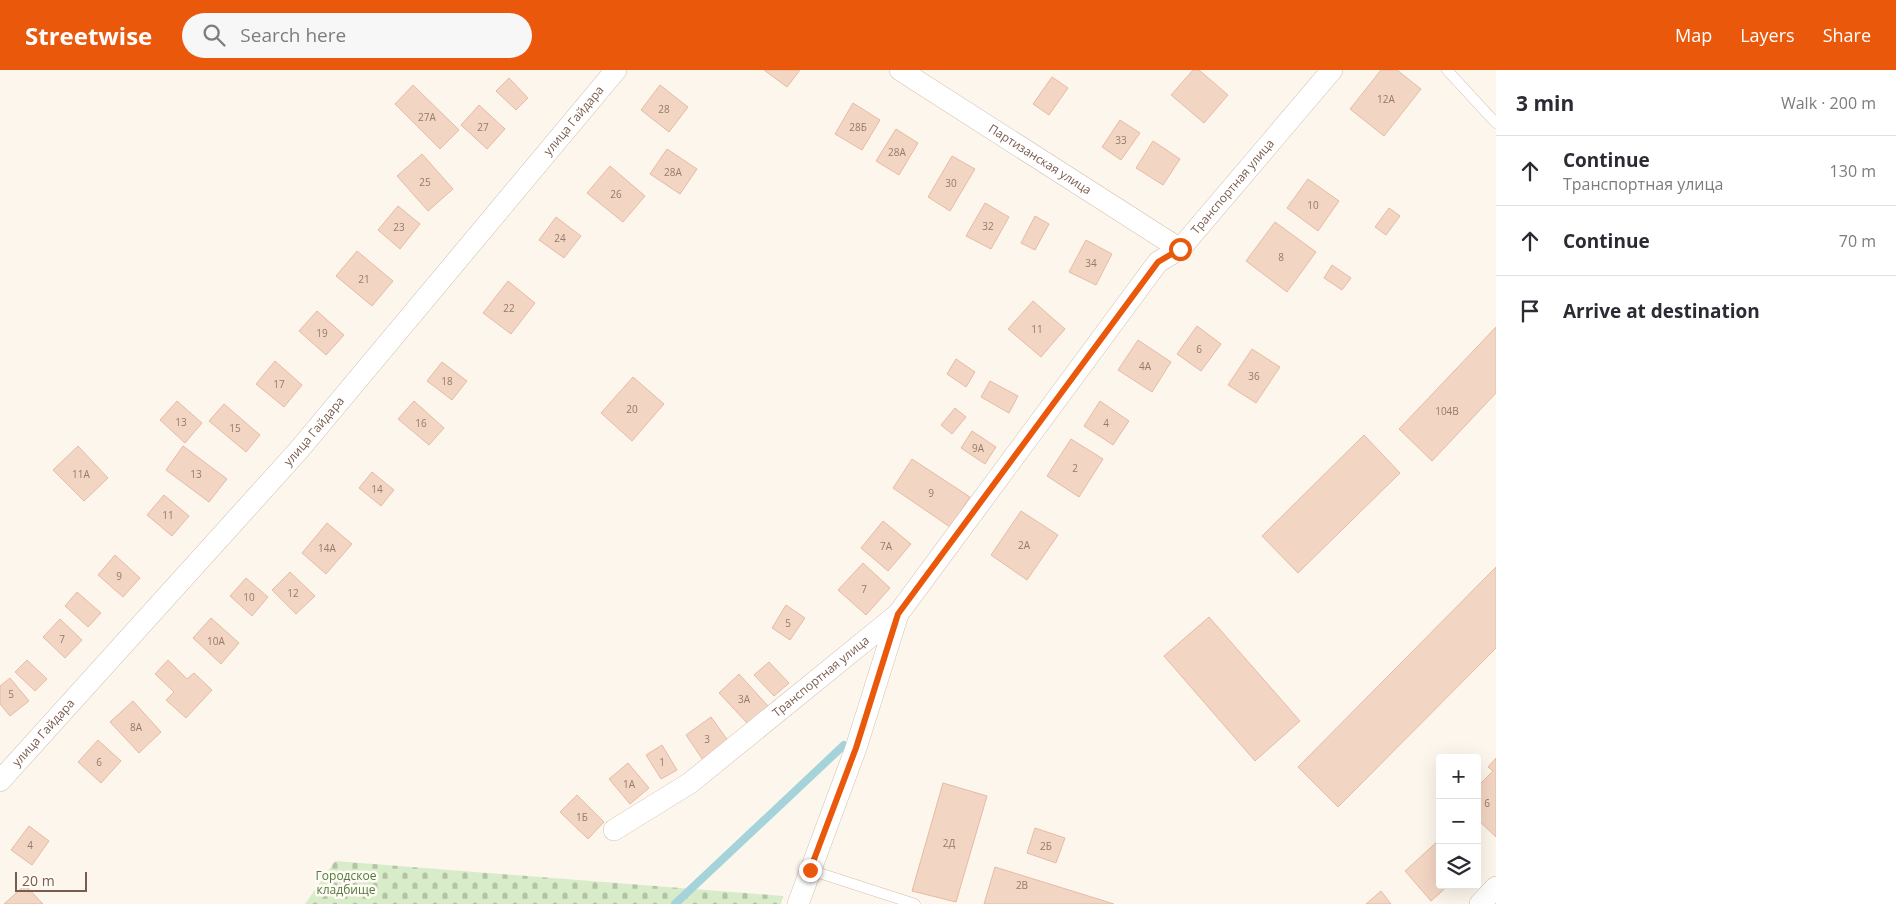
<!DOCTYPE html>
<meta charset="utf-8">
<style>
:root{--surface:#fff;--page:#f7f7f7;--text:#2b2b33;--muted:#7c7c81;--line:#e1e1e2;--accent:#ea580c}
body{margin:0;font-family:"Open Sans",sans-serif;background:var(--page);color:var(--text)}
.controls{position:absolute;right:15px;bottom:15px;display:grid;overflow:hidden;border-radius:5px;box-shadow:0 5px 20px #0002}
.controls button{width:45px;height:45px;display:grid;place-items:center;padding:0;border:0;border-bottom:1px solid var(--line);background:var(--surface);color:var(--text);font:25px sans-serif}
.scale{position:absolute;left:15px;bottom:12px;width:72px;box-sizing:border-box;padding-left:5px;border:2px solid #7a5c4d;border-top:0;font-size:14px;line-height:18px;white-space:nowrap;color:#7a5c4d;-webkit-text-stroke:4px #fffaf3;paint-order:stroke}
.stop{position:absolute;width:15px;height:15px;margin:-11px;border:4px solid #ea580c;border-radius:50%;background:#fff}
.stop.end{background:#ea580c;border-color:#fff;box-shadow:0 1px 5px #0008}
.list{margin:0;padding:0;list-style:none}
h2{display:flex;justify-content:space-between;align-items:center;height:65px;margin:0;padding:0 20px;font-size:21px}
h2 small{font-size:16px;font-weight:400;color:var(--muted)}
.list li{display:grid;grid-template-columns:32px 1fr auto;gap:15px;align-items:center;box-sizing:border-box;height:70px;padding:0 20px;border-top:1px solid var(--line)}
.list b{display:block;font-size:19px;white-space:nowrap}
.list p{margin:0;font-size:16px;white-space:nowrap;color:var(--muted)}
.list em{font-size:16px;font-style:normal;color:var(--muted)}
.icon{flex:none;width:28px;height:28px;fill:none;stroke:currentColor;stroke-width:2;stroke-linecap:round;stroke-linejoin:round}
.map{position:relative;flex:none;width:1496px;height:834px;overflow:hidden}
header{display:flex;align-items:center;gap:30px;box-sizing:border-box;height:70px;padding:0 25px;background:var(--accent);color:#fff}
header strong{font-size:24px}
nav{display:flex;gap:28px;margin-inline-start:auto;font-size:18px}
.search{width:350px;height:45px;background:var(--page);display:flex;align-items:center;gap:12px;box-sizing:border-box;padding:0 18px;border-radius:28px;color:var(--muted);font-size:19px}
main{display:flex}
aside{flex:1;background:var(--surface)}
.map>svg:first-child{display:block}
.cemetery{fill:url(#cemetery-stones)}
.lines{fill:none;stroke-linecap:round;stroke-linejoin:round}
.stream{stroke:#a5d3da;stroke-width:8}
.building{fill:#f3d5c3;stroke:#e6bba3}
.lane-casing{stroke:#d1beb0;stroke-width:11}
.street-casing{stroke:#d1beb0;stroke-width:22}
.lane{stroke:#fff;stroke-width:10}
.street{stroke:#fff;stroke-width:21}
.route{stroke:#ea580c;stroke-width:6}
.labels{text-anchor:middle;stroke-width:5;stroke-linejoin:round;paint-order:stroke}
.number-label{font-size:10px;fill:#987a6a}
.street-label{font-size:12px;fill:#7a5c4d;stroke:#fffaf3}
.park-label{font-size:12px;fill:#537a41;stroke:#fffaf3}
</style>
<header>
<strong>Streetwise</strong>
<div class="search"><svg class="icon" aria-label="search" viewBox="0 0 24 24"><circle cx="10" cy="10" r="6"/><path d="M15 15l6 6"/></svg>Search here</div>
<nav><a>Map</a><a>Layers</a><a>Share</a></nav>
</header>
<main>
<div class="map">
<svg width="1496" height="834" viewBox="0 0 1496 834">
<defs>
<pattern id="cemetery-stones" width="16" height="16" patternUnits="userSpaceOnUse" patternTransform="scale(1.25)"><rect width="16" height="16" fill="#d8ecc9"/><path d="M2 7V4a2 2 0 0 1 4 0v3zM10 15v-3a2 2 0 0 1 4 0v3z" fill="#b4c2a5"/></pattern>
</defs>
<rect width="100%" height="100%" fill="#fdf6ec"/>
<!-- cemetery -->
<path class="cemetery" d="M335,791l448,35 -2,8h-476z"/>
<g class="lines">
<!-- stream -->
<path class="stream" d="M675,834l169,-159"/>
</g>
<!-- building -->
<path class="building" d="M764,0h36l-13,17z
M1193,0h6l29,25 -24,28 -33,-28z
M1381,0h16l24,19 -37,47 -34,-27z
M1052,7l16,11 -19,27 -16,-11z
M509,8l19,20 -12,12 -20,-19z
M413,15l46,45 -19,19 -45,-45z
M660,15l28,22 -19,25 -28,-22z
M853,33l27,17 -18,30 -27,-16z
M479,35l26,24 -18,20 -26,-24z
M1120,50l20,13 -19,27 -19,-13z
M896,59l22,14 -19,32 -23,-14z
M1153,71l27,18 -17,26 -27,-17z
M667,79l30,20 -17,25 -30,-20z
M422,84l31,35 -25,22 -31,-35z
M952,86l23,13 -25,42 -22,-14z
M610,96l35,30 -22,26 -36,-29z
M1308,109l31,22 -21,30 -31,-23z
M985,133l24,14 -18,32 -25,-13z
M398,136l22,18 -20,25 -22,-19z
M1389,138l11,8 -14,19 -11,-8z
M1035,146l14,8 -14,26 -14,-7z
M556,147l25,19 -17,22 -25,-18z
M1275,152l41,30 -29,40 -41,-31z
M1086,170l26,14 -16,31 -27,-13z
M357,181l36,30 -21,25 -36,-30z
M1332,195l19,13 -9,12 -18,-12z
M508,211l27,22 -24,31 -28,-21z
M1033,231l32,28 -24,28 -33,-28z
M317,241l27,24 -18,20 -27,-24z
M1197,256l24,18 -20,27 -24,-17z
M1496,257v66l-64,68 -33,-32z
M1138,270l33,22 -19,30 -34,-22z
M1252,279l28,18 -24,36 -28,-18z
M956,289l19,13 -9,15 -19,-13z
M275,291l27,24 -18,22 -28,-23z
M442,292l25,19 -15,19 -25,-19z
M633,307l31,27 -32,37 -31,-28z
M990,311l28,15 -9,17 -28,-16z
M177,331l25,22 -17,20 -25,-23z
M414,331l30,27 -15,17 -31,-26z
M1100,331l29,20 -16,24 -29,-19z
M224,334l36,31 -14,17 -37,-31z
M955,338l11,9 -14,17 -11,-9z
M972,361l24,16 -11,17 -24,-16z
M1364,365l36,38 -102,100 -36,-37z
M1071,369l32,20 -24,38 -32,-21z
M78,376l30,32 -24,23 -31,-31z
M183,376l44,33 -18,23 -43,-32z
M912,389l58,38 -20,30 -57,-39z
M372,402l22,18 -13,16 -22,-18z
M164,425l25,21 -17,20 -25,-21z
M1021,441l37,24 -31,45 -36,-25z
M883,451l28,23 -23,27 -27,-23z
M327,453l25,21 -26,30 -24,-21z
M115,485l25,23 -17,19 -25,-22z
M863,493l27,25 -24,27 -28,-25z
M1496,497v81l-158,159 -40,-40z
M290,502l25,24 -19,18 -24,-24z
M246,508l22,19 -16,19 -22,-20z
M77,522l24,21 -13,14 -23,-21z
M786,535l19,13 -15,22 -18,-12z
M1209,547l91,104 -45,40 -91,-105z
M211,548l28,25 -18,21 -28,-26z
M60,549l22,21 -17,18 -22,-21z
M27,590l20,19 -12,12 -20,-19z
M168,590l19,19 7,-6 18,17 -26,28 -20,-18 8,-8 -19,-18z
M769,592l20,21 -15,13 -20,-21z
M739,604l29,32 -20,18 -29,-31z
M10,608l19,23 -19,15 -10,-12v-18z
M133,631l28,31 -22,21 -29,-31z
M711,647l18,25 -26,18 -17,-25z
M98,670l23,21 -20,22 -23,-21z
M662,675l15,25 -16,9 -15,-24z
M1496,688v79l-19,-18v-32l16,-16 -5,-4z
M628,693l21,25 -19,16 -21,-25z
M943,713l44,13 -31,106 -44,-11z
M577,725l27,27 -16,17 -28,-27z
M29,756l20,15 -17,24 -21,-15z
M1035,758l30,10 -9,25 -29,-10z
M1439,770l1,45h9l-18,16 -26,-30z
M995,797l119,37h-130z
M25,815l18,19h-39z
M1381,821l10,13h-25z"/>
<g class="lines">
<!-- lane casing -->
<g class="lane-casing">
<path id="lane" d="M1447,0l49,53
M810,800l105,34"/>
</g>
<!-- street casing -->
<g class="street-casing">
<g id="street">
<path id="s1" d="M900,0l280,179"/>
<path id="s2" d="M0,711l298,-330 318,-381"/>
<path id="s3" d="M614,760l76,-47 208,-169 260,-352 22,-13 152,-179"/>
<path d="M798,834l58,-156 42,-134"/>
<path d="M1480,834l16,-17"/>
</g>
</g>
<!-- lane -->
<use href="#lane" class="lane"/>
<!-- street -->
<use href="#street" class="street"/>
</g>
<g class="lines">
<!-- route -->
<path class="route" d="M810,800l46,-122 42,-134 260,-352 22,-13"/>
</g>
<g class="labels">
<!-- number labels -->
<g class="number-label">
<text x="1386" y="33">12А</text>
<text x="664" y="43">28</text>
<text x="427" y="51">27А</text>
<text x="483" y="61">27</text>
<text x="858" y="61">28Б</text>
<text x="1121" y="74">33</text>
<text x="897" y="86">28А</text>
<text x="673" y="106">28А</text>
<text x="425" y="116">25</text>
<text x="951" y="117">30</text>
<text x="616" y="128">26</text>
<text x="1313" y="139">10</text>
<text x="988" y="160">32</text>
<text x="399" y="161">23</text>
<text x="560" y="172">24</text>
<text x="1281" y="191">8</text>
<text x="1091" y="197">34</text>
<text x="364" y="213">21</text>
<text x="509" y="242">22</text>
<text x="1037" y="263">11</text>
<text x="322" y="267">19</text>
<text x="1199" y="283">6</text>
<text x="1145" y="300">4А</text>
<text x="1254" y="310">36</text>
<text x="447" y="315">18</text>
<text x="279" y="318">17</text>
<text x="632" y="343">20</text>
<text x="1447" y="345">104В</text>
<text x="181" y="356">13</text>
<text x="421" y="357">16</text>
<text x="1106" y="357">4</text>
<text x="235" y="362">15</text>
<text x="978" y="382">9А</text>
<text x="1075" y="402">2</text>
<text x="81" y="408">11А</text>
<text x="196" y="408">13</text>
<text x="377" y="423">14</text>
<text x="931" y="427">9</text>
<text x="168" y="449">11</text>
<text x="1024" y="479">2А</text>
<text x="886" y="480">7А</text>
<text x="327" y="482">14А</text>
<text x="119" y="510">9</text>
<text x="864" y="523">7</text>
<text x="293" y="527">12</text>
<text x="249" y="531">10</text>
<text x="788" y="557">5</text>
<text x="62" y="573">7</text>
<text x="216" y="575">10А</text>
<text x="11" y="628">5</text>
<text x="744" y="633">3А</text>
<text x="136" y="661">8А</text>
<text x="707" y="673">3</text>
<text x="99" y="696">6</text>
<text x="662" y="696">1</text>
<text x="629" y="718">1А</text>
<text x="1487" y="737">6</text>
<text x="582" y="751">1Б</text>
<text x="949" y="777">2Д</text>
<text x="30" y="779">4</text>
<text x="1046" y="780">2Б</text>
<text x="1022" y="819">2В</text>
</g>
<!-- street labels -->
<g class="street-label">
<text dy="4" stroke="none"><textPath href="#s2" startOffset="875">улица Гайдара</textPath></text>
<text dy="4" stroke="none"><textPath href="#s1" startOffset="166">Партизанская улица</textPath></text>
<text dy="4" stroke="none"><textPath href="#s3" startOffset="902">Транспортная улица</textPath></text>
<text dy="4" stroke="none"><textPath href="#s2" startOffset="470">улица Гайдара</textPath></text>
<text dy="4" stroke="none"><textPath href="#s3" startOffset="258">Транспортная улица</textPath></text>
<text dy="4" stroke="none"><textPath href="#s2" startOffset="65">улица Гайдара</textPath></text>
</g>
<!-- park labels -->
<g class="park-label">
<text x="346" y="810">Городское<tspan x="346" dy="14">кладбище</tspan></text>
</g>
</g>
</svg>
<div class="controls">
<button>+</button>
<button>−</button>
<button><svg class="icon" aria-label="layers" viewBox="0 0 24 24"><path d="M12 4l9 5-9 5-9-5zM3 14l9 5 9-5"/></svg></button>
</div>
<div class="scale">20 m</div>
<div class="stop" style="left:1180px;top:179px"></div>
<div class="stop end" style="left:810px;top:800px"></div>
</div>
<aside>
<h2>3 min<small>Walk · 200 m</small></h2>
<ul class="list">
<li><svg class="icon" aria-label="ahead" viewBox="0 0 24 24"><path d="M12 20V5M6 11l6-6 6 6"/></svg><div><b>Continue</b><p>Транспортная улица</p></div><em>130 m</em></li>
<li><svg class="icon" aria-label="ahead" viewBox="0 0 24 24"><path d="M12 20V5M6 11l6-6 6 6"/></svg><div><b>Continue</b></div><em>70 m</em></li>
<li><svg class="icon" aria-label="arrive" viewBox="0 0 24 24"><path d="M6 21V4h12l-3 4 3 4H6"/></svg><div><b>Arrive at destination</b></div></li>
</ul>
</aside>
</main>
